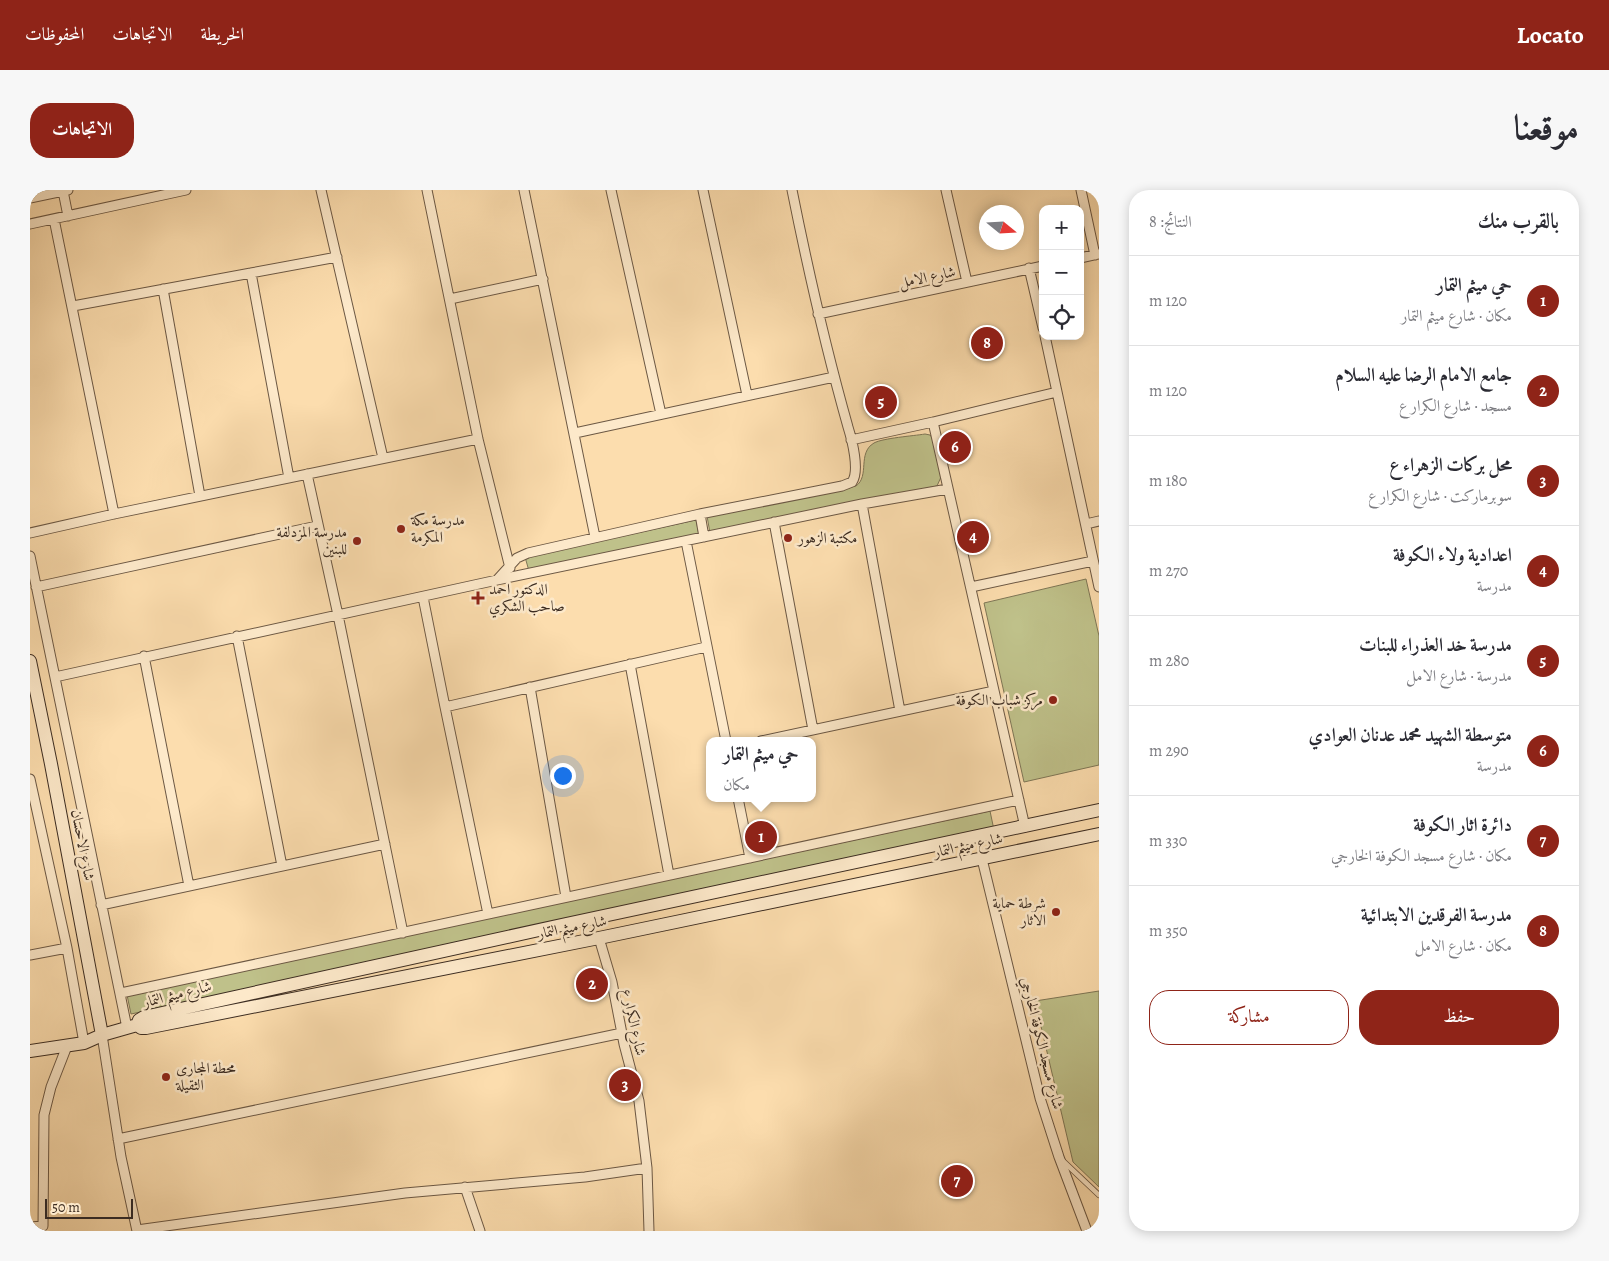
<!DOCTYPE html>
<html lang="ar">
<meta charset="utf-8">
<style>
:root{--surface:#fff;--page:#f7f7f7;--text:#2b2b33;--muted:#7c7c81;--line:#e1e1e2;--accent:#8f2418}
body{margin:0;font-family:Alegreya,Amiri,serif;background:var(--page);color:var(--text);direction:rtl}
.controls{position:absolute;right:15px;top:15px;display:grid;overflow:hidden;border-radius:10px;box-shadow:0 2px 12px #0003}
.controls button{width:45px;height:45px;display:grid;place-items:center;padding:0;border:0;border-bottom:1px solid var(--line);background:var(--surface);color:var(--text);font:25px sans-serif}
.compass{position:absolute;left:949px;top:15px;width:45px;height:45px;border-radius:50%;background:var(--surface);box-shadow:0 2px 12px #0003;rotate:108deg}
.scale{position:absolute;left:15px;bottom:12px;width:88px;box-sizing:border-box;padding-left:5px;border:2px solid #3c2c21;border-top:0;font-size:14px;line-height:18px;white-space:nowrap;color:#3c2c21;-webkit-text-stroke:4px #fde9ca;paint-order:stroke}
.you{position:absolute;left:532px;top:585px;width:18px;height:18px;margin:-12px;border:4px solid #fff;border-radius:50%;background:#1a73e8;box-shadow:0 0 0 8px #1a73e833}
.badge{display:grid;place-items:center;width:32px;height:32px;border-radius:50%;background:var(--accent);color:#fff;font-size:16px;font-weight:700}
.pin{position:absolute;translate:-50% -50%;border:2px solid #fff;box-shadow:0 1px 5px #0006}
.popup{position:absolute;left:676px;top:547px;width:110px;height:65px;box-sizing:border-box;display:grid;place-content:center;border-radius:10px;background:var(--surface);filter:drop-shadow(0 1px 4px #0005);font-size:16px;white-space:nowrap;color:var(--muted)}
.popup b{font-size:19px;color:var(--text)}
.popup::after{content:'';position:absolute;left:50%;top:100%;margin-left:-10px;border:10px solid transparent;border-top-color:var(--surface)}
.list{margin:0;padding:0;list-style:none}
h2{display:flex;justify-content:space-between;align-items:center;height:65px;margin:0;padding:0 20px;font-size:21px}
h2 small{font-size:16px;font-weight:400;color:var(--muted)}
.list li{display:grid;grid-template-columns:32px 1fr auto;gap:15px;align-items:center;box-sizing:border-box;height:90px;padding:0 20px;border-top:1px solid var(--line)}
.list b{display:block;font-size:19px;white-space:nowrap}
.list p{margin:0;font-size:16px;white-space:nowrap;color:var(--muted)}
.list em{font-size:16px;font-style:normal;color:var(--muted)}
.actions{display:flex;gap:10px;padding:15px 20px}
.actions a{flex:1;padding:11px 0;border:1px solid var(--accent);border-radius:20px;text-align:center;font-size:18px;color:var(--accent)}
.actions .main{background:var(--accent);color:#fff}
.icon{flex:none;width:28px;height:28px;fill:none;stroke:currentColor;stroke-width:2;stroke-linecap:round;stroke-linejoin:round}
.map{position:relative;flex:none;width:1069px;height:1041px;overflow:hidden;direction:ltr;border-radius:20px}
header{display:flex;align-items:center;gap:30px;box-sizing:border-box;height:70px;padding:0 25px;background:var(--accent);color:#fff}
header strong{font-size:24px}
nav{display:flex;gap:28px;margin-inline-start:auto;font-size:18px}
.intro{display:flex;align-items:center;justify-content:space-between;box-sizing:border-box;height:120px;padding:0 30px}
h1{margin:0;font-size:35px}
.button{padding:12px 22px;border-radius:20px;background:var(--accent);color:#fff;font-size:18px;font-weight:700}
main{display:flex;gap:30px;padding:0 30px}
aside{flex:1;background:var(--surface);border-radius:20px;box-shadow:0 2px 12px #0003}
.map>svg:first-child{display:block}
.green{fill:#bfc18a;stroke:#7e7656}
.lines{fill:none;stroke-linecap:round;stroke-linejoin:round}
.lane-casing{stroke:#6c5844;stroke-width:6}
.street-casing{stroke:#6c5844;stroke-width:11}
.secondary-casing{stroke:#3c2c21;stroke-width:14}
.lane{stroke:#fde9ca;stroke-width:4.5}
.street{stroke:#fde9ca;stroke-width:9}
.secondary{stroke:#fde9ca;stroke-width:12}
.poi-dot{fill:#8f2418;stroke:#fde9ca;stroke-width:2}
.labels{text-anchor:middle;stroke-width:5;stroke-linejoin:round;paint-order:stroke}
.street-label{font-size:15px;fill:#3c2c21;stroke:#fde9ca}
.poi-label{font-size:15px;fill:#3c2c21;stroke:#fde9ca;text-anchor:start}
</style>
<header>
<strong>Locato</strong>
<nav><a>الخريطة</a><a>الاتجاهات</a><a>المحفوظات</a></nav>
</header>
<div class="intro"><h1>موقعنا</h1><a class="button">الاتجاهات</a></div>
<main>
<aside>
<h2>بالقرب منك<small>النتائج: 8</small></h2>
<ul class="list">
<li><span class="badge">1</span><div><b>حي ميثم التمار</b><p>مكان · شارع ميثم التمار</p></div><em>120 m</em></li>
<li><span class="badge">2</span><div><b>جامع الامام الرضا عليه السلام</b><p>مسجد · شارع الكرار ع</p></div><em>120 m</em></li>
<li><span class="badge">3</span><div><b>محل بركات الزهراء ع</b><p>سوبرماركت · شارع الكرار ع</p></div><em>180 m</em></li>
<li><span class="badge">4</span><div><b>اعدادية ولاء الكوفة</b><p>مدرسة</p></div><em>270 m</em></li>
<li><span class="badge">5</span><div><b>مدرسة خد العذراء للبنات</b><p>مدرسة · شارع الامل</p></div><em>280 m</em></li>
<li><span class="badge">6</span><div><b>متوسطة الشهيد محمد عدنان العوادي</b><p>مدرسة</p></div><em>290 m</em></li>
<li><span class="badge">7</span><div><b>دائرة اثار الكوفة</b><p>مكان · شارع مسجد الكوفة الخارجي</p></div><em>330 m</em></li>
<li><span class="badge">8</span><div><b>مدرسة الفرقدين الابتدائية</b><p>مكان · شارع الامل</p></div><em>350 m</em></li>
</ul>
<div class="actions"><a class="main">حفظ</a><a>مشاركة</a></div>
</aside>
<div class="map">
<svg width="1069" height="1041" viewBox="0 0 1069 1041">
<rect width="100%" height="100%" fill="#fcddae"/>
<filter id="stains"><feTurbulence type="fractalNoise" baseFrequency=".004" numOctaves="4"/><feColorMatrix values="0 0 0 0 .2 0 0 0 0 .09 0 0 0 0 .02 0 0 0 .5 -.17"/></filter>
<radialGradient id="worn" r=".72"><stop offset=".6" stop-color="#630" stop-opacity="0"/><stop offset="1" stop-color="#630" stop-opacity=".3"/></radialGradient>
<!-- green -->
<path class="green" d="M895,244l5,1 4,5 7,37 -4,9 -227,47 -3,-17 149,-30c14,-10 1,-33 18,-43 9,-5 39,-7 51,-9z
M666,330l3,14 -170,37 -4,-14z
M1056,389l13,57v129l-75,17 -40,-179z
M960,621l4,19 -863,184 -4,-19z
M1069,801v196l-26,-25 -38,-161z"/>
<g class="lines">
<!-- lane casing -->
<g class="lane-casing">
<path id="lane" d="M1033,971l36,34"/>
</g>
<!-- street casing -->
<g class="street-casing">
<path id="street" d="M291,0l62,268
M397,0l51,249 32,129
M494,0l71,347
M581,0l50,224
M673,0l44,205
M916,0l21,92
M1051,0l14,65
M33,1l5,25
M0,8l38,-8
M24,29l60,295
M0,34l156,-34
M1050,68l19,-4
M999,78l14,60
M133,99l37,207
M420,109l93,-20
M43,116l178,-33
M788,124l225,-48
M1015,146l54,251
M903,232l124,-30
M545,243l259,-56
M821,250l82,-18 92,405
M277,284l31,141 65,318
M259,288l-38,-205 86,-16
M832,314l38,207
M670,324l4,23
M744,332l39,208
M1056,334l13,-3
M0,343l84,-19 364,-75
M656,351l40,200
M0,366l97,472
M467,390l20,-22 11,-5 172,-39 142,-28 10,-4c8,-11 0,-42 -4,-55 -22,-78 -40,-157 -56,-237
M6,397l281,-61
M941,397l122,-26
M393,407l22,110 261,-60
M207,446l45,230
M114,466l45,230
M600,474l39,211
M25,487l442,-97 365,-76 86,-15
M500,497l36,210
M415,517l43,207
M731,551l233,-50
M0,589l37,169 17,95
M708,608l12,60
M952,669l58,239 19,59 28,74
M71,715l284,-61
M569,748l13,44 12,62 15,57 8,67 2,63
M0,765l37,-7
M91,803l898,-193
M72,845l19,122 16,74
M88,949l504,-106
M435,997l15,44
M0,1037l13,-1 1,-111 7,-28 16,-41
M107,1040l268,-37 180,-16 62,-9"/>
</g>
<!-- secondary casing -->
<g class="secondary-casing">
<path id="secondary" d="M0,471l21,103 51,271
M1069,620l-533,114 -422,93 -5,3 -2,5 4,3h5l453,-90 500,-104
M0,861l54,-8 18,-8 35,-10"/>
</g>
<!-- lane -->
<use href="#lane" class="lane"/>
<!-- street -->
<use href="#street" class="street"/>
<!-- secondary -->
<use href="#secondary" class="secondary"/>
</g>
<!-- markers -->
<g class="poi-dot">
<circle cx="371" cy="339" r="5"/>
<circle cx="758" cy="348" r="5"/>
<circle cx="327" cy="351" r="5"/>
<path d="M445.5 400.5h5v5h5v5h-5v5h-5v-5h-5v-5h5z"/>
<circle cx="1023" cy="510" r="5"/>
<circle cx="1026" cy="722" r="5"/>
<circle cx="136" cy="887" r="5"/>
</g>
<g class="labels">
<!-- street labels -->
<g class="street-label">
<text transform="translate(897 87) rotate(-12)" y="5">شارع الامل</text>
<text transform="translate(53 655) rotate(79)" y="5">شارع الاحسان</text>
<text transform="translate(938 655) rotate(-12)" y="5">شارع ميثم التمار</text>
<text transform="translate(542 737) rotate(-11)" y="5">شارع ميثم التمار</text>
<text transform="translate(147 804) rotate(-14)" y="5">شارع ميثم التمار</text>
<text transform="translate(604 832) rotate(78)" y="5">شارع الكرار ع</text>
<text transform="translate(1012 853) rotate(76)" y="5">شارع مسجد الكوفة الخارجي</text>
</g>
<!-- poi labels -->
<g class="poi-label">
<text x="381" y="335">مدرسة مكة<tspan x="381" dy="17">المكرمة</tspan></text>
<text x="317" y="347" text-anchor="end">مدرسة المزدلفة<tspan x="317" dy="17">للبنين</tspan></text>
<text x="768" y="353">مكتبة الزهور</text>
<text x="459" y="404">الدكتور احمد<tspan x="459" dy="17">صاحب الشكري</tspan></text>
<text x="1013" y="515" text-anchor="end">مركز شباب الكوفة</text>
<text x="1016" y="718" text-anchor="end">شرطة حماية<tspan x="1016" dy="17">الاثار</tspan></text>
<text x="146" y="883">محطة المجاري<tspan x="146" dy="17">الثقيلة</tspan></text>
</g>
</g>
<rect width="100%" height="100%" filter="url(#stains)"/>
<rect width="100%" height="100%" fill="url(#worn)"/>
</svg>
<div class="controls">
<button>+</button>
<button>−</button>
<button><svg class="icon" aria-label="locate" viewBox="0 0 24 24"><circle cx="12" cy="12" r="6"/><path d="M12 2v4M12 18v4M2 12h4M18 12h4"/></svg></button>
</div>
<svg class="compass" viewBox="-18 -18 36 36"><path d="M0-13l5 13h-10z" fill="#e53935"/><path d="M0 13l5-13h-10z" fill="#7c7c81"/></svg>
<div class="scale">50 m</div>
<div class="you"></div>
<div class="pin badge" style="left:731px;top:647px">1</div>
<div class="popup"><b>حي ميثم التمار</b>مكان</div>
<div class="pin badge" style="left:562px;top:794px">2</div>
<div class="pin badge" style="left:595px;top:895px">3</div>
<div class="pin badge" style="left:943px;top:347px">4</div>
<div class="pin badge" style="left:851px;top:212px">5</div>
<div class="pin badge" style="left:925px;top:257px">6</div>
<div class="pin badge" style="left:927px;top:991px">7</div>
<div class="pin badge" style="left:957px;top:153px">8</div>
</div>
</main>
